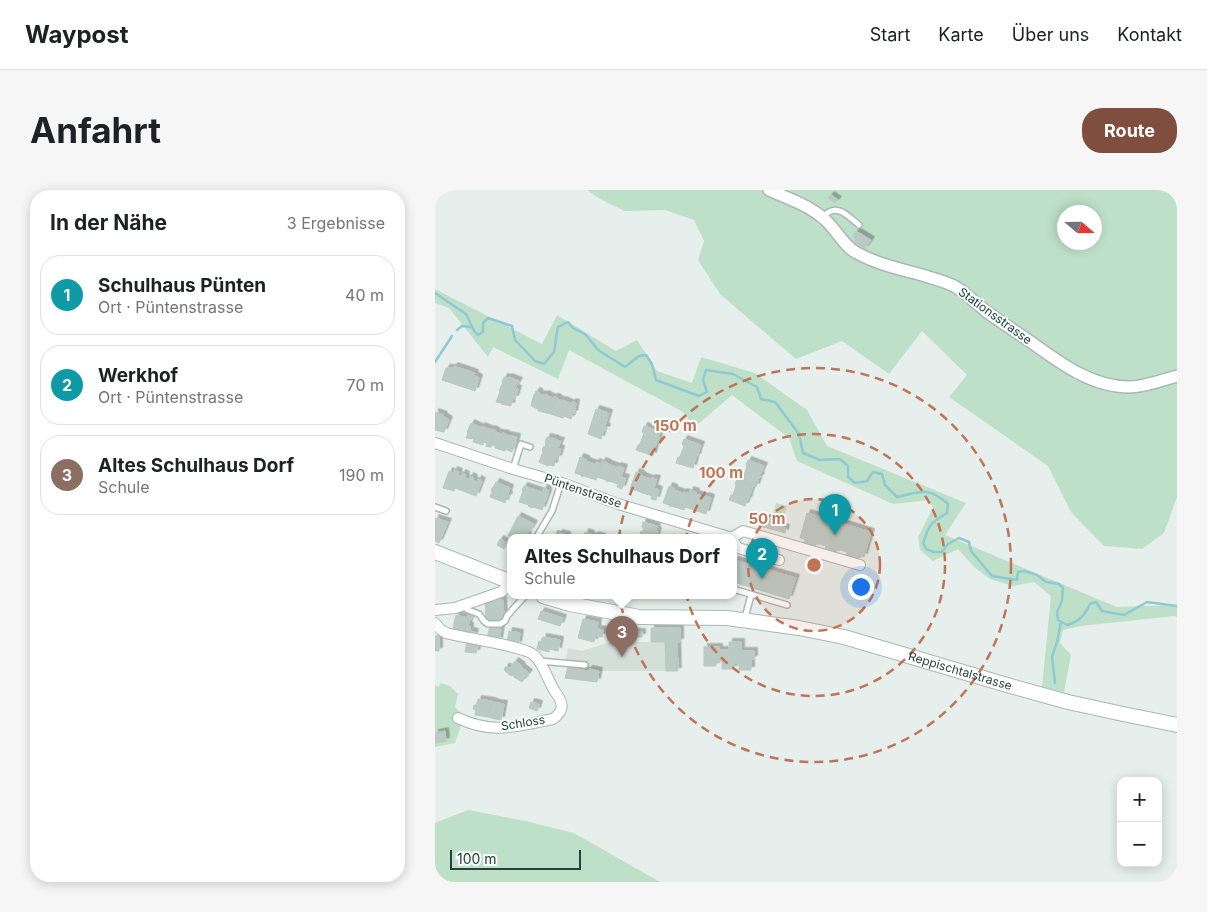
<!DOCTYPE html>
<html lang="de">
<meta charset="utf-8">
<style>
:root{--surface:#fff;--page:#f6f6f6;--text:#202124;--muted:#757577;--line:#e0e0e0;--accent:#7f4e3f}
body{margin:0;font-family:Inter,sans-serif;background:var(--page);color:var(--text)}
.controls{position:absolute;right:15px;bottom:15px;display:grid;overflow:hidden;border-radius:10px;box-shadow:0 2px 12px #0003}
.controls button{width:45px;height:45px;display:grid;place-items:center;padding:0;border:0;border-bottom:1px solid var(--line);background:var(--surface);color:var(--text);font:25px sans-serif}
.compass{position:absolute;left:622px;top:15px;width:45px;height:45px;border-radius:50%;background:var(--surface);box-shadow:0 2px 12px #0003;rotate:110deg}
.scale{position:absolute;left:15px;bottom:12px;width:131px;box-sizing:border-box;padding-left:5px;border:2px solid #24423a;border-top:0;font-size:14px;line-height:18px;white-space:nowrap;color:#24423a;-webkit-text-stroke:4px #f7fbf9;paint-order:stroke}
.you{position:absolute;left:425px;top:396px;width:18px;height:18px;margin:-12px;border:4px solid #fff;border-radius:50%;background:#1a73e8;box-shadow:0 0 0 8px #1a73e833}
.badge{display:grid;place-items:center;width:32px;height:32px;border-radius:50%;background:var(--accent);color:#fff;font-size:16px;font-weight:700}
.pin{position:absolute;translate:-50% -41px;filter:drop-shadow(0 1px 2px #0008)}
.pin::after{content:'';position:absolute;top:26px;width:18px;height:15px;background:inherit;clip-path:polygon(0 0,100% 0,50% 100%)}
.popup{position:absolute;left:72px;top:344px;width:230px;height:65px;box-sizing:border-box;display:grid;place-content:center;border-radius:10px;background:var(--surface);filter:drop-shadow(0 1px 4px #0005);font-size:16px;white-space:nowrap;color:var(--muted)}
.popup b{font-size:19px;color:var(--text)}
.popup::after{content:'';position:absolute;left:50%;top:100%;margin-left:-10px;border:10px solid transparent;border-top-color:var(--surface)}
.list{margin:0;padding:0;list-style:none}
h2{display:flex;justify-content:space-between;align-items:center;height:65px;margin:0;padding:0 20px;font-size:21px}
h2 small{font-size:16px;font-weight:400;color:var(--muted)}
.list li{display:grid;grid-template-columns:32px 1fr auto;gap:15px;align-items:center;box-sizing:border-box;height:80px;margin:0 10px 10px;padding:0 10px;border:1px solid var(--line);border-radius:20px}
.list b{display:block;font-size:19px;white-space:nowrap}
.list p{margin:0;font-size:16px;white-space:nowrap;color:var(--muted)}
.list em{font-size:16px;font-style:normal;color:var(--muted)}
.map{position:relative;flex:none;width:742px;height:692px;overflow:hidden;border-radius:20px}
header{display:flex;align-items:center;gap:30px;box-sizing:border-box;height:70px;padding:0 25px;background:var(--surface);border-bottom:1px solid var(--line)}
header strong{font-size:24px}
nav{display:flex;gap:28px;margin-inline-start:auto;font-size:18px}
.intro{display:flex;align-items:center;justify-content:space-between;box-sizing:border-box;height:120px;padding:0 30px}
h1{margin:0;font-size:35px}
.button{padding:12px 22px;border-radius:20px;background:var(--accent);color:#fff;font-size:18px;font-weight:700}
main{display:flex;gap:30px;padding:0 30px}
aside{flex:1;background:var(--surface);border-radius:20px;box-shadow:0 2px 12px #0003}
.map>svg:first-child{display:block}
.built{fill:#d4dfda}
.green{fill:#bfe0c8;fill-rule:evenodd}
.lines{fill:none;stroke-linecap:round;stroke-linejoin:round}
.stream{stroke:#8ec9d4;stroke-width:2.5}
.building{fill:#bbcac4;stroke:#b8c9c2;filter:url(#shadow)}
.service-casing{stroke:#a8b8b2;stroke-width:8}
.minor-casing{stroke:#a8b8b2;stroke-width:12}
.tertiary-casing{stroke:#a8b8b2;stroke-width:14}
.secondary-casing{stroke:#a4bbb3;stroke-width:16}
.service{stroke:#fff;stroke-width:5}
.minor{stroke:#fff;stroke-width:10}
.tertiary{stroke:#fff;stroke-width:11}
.secondary{stroke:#fff;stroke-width:14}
.ring{fill:none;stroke:#c07456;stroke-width:2.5;stroke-dasharray:9 6}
.labels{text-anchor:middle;stroke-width:4;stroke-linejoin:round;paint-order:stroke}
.street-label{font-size:12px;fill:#24423a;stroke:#f7fbf9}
.centre{fill:#c07456;stroke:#f7fbf9;stroke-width:2.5}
.ring-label{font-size:15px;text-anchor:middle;font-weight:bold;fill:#c07456;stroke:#f7fbf9;stroke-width:4;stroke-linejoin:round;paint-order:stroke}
</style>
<header>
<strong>Waypost</strong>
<nav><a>Start</a><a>Karte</a><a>Über uns</a><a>Kontakt</a></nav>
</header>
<div class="intro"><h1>Anfahrt</h1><a class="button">Route</a></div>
<main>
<aside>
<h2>In der Nähe<small>3 Ergebnisse</small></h2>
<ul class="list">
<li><span class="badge" style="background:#0f9aa8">1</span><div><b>Schulhaus Pünten</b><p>Ort · Püntenstrasse</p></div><em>40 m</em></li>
<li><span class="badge" style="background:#0f9aa8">2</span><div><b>Werkhof</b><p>Ort · Püntenstrasse</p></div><em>70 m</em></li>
<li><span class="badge" style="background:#8d6e63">3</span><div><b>Altes Schulhaus Dorf</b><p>Schule</p></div><em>190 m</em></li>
</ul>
</aside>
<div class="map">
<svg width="742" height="692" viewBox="0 0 742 692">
<defs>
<filter id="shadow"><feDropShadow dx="3.5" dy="-3.5" stdDeviation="0" flood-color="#0004"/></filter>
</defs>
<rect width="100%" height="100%" fill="#e6efeb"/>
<!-- built -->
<path class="built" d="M216,438h29v14l-3,1 1,28h-78l-3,11 -32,-4 3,-14 -3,-1 3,-15 14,3 28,-9h41z"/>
<!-- green -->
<path class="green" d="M152,0h590v307l-13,36 -22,16 -38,-3 -33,-34 -23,-46 -99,-69 18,-22 -45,-44 -33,43 -47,-33 -46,18 -76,-65 -22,-34 6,-19 -10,-21 -29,-10 -40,1 -25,-12zM630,22h30v30h-30z
M0,99l107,55 15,-29 59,36 21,-11 20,31 35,12 9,-26 54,16 52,37 20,36 139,57 -21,32 172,72 60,-2v12l-3,-1 -93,10 -18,4 -3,13 11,12 -7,37 -22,-5 9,-91 -17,-14 -21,4 -23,-7 -16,-12 -16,-18 -25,12 -13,-11 -2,-13 15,-29 -4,-8 -36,4 -96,-43 -8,-23 -57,-43 -37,32 -12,-15 -114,-62 -11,29 -65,-32 -5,10 -39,-49 -14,-5z
M341,313l11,3 -5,18 -11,-3z
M6,493l9,3 8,8 -3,13 6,6 -2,4 2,9 -6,17 -20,4v-63l3,3z
M33,620l57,11 49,12 86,49h-225v-59z"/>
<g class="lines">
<!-- stream -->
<path class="stream" d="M0,103l31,21 8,17 4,4 5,-3v-9l5,-5 24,8 3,14 20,21 9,3 10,-12 4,-25 10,-5 5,6 12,6 13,16 27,17 14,-11 7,-1 6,9 4,16 43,16 8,-4 -4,-12 3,-10 27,4 24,13 4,12 14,3 24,32 4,19 17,7 20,-1 8,7v11l7,6 12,-2 6,-9 9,2 3,11 12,12c23,-6 33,-10 51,7l-1,9c-17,10 -18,12 -24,30l3,6 8,3h8l6,-8 11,-6 10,4 2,9 21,25 25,4 1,-8 6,-1 13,4 9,7 13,2 4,4 -1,13 -5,11 1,8 9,5c13,-4 17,-9 23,-21l6,-2 6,9 22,4 23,-13 30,4
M22,140l5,-4 9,1
M0,172l17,-26
M620,493l-3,-26 5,-15 4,-20"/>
</g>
<!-- building -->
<path class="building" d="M396,5l7,5 -3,3 -7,-5z
M421,41l15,9 -6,9 -10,-7 1,-3 -3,-3z
M19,176l21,7 -1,2 5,3 -4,13 -33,-11 4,-12h8z
M69,187l5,1v-1l10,4 -4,7 3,1 -3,10 -3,-1 -1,8 -10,-2v-1l-5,-1 4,-10 -1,-1 4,-9h-1z
M101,201l3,1v2l5,1 1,-1 3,1v1l5,2v-1h3l-5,17 -13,-3v-2l-7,-3 2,-9z
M121,207l2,1v1l5,2v-1l9,4v-2l4,1 -2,11 -1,-1 -2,6 -7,-3 -1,2 -12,-4z
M161,219l13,4 -4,13 2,1 -1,3 -2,-1 -3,10 -13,-5z
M0,222l9,3 -1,1 6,4 -5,12 -9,-2z
M36,233l10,5v-2l10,4v-1l3,1 -5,17 -3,-1 1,-3 -3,-1 -1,3 -10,-3 1,-3 -8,-1 2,-5 -1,-1z
M209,236l16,6 -2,9v2l-2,1 -3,12 -17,-6 2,-5 2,-1 4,-11 -2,-1z
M59,240l2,1v1l6,2v-1l4,1v1l11,2 -2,10h-1l-2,5 -7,-3v2l-10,-3v-2l-3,-1 -1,2h-2z
M112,247l9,2v1l5,1 -3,7 3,1 -3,10 -3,-1 -1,8 -5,-1 -1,1 -9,-4 4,-10 -1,-1 1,-4h2l1,-5h-1z
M249,249l17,6 -3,8v3l-2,1 -3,11 -17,-5 2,-6h2l4,-11 -2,-2z
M145,267l6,2v2l9,3 1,-2 5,2 -5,16 -12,-4 -2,1 -1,-2 -6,-2z
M313,270l16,6 -4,9 1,2 -2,1 -3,9 -16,-6 2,-5 2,-1 3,-8 -1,-2z
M167,271l6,2v1l9,3 1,-1 6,2 -3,9 5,1 -4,11 -5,-2 1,-3 -9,-3 -2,1 -1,-2 -9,-3z
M19,280l5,2 -1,3 3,1 1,-3 4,2 -1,3 4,1 1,-3 4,2 -1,2 4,2 1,-3 4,2 -6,15 -21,-8 -1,3 -11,-3 6,-17 4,2z
M201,282l5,2 1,2 8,3 2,-1 5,1 -3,9 5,2 -3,10 -5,-1 1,-3 -9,-3h-2l-2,-2 -9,-2z
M302,289l16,7 -4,11v2l-2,2 -2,5 -16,-6 2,-5h2l3,-9 -1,-1z
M61,292l7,3 -5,15 -8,-3 2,-5 -1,-2 1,-2h1z
M68,295l7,3 -2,6 1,1v2h-2l-2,6 -7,-3z
M89,296l18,6 2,-4 4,2v4l-6,16 -9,-3 -1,1 -4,-2 1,-1 -10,-3 4,-11 -1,-1z
M234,296l5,2v2l9,3 1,-1 6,2 -6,16 -12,-4 -2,1 -1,-2 -6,-2z
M255,300l6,2v2l9,3 1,-1 5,2 -5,16 -9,-3 -2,1 -1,-2 -9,-3z
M372,323l64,19 -7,25 -5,-2 -2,6 -11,-4 1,-5 -10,-3 -1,5 -12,-3 2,-5 -10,-3 -1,5 -12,-4 2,-5 -5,-1z
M83,326l16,8 -4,7h-1l-2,3 1,4h-16l-4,-2z
M0,328l13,4 -9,21 -4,-2z
M327,331l24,7 -1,5 -25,-7z
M208,332l14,4 -1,4 2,1 -2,7h-17l2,-7 1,1 2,-4 -2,-1z
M150,342l6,2 -1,1 4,2 1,-2 7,2v1h-18z
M124,343l8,2v3h-14l1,-4 4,1z
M65,349l7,4 -3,6 -7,-4z
M300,370l61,18 -7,21 -56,-17v-18z
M68,410l1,19 -18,1 -1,-19z
M106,421l6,2 -3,8 -6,-2z
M33,423l6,2 -1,4 -3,1 -2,6 -14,-3 2,-8 11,3z
M112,423l16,5 -3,8 -16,-5z
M148,429l15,3 -1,7 6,1 -1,7 -7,-1 -1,6 -16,-4z
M19,433l11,2 -1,9 -11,-2z
M30,435l5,1v5l5,1 -1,4 -10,-2z
M55,436l11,3 -2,12 -12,-3z
M216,438h29v14h-3l1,29h-12l-1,-29h-14z
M74,441l11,2 -2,12 -11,-2z
M191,442h16v5h-16z
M0,446h4v15h-3l-1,-1z
M108,447l17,3 -2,11 -9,-2v3l-12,-3 2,-8 3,1z
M32,450l12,3 -3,10 -11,-1z
M294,452h12v9h13v8h-3v11h-12v-7h-5v6h-12v-8h-6v5h-12v-19h15v3h10z
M80,471l7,5 -1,1 8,6 -7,9 -8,-5v-2l-3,1 -7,-6 1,-3h3l1,2z
M133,477l20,4 1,-2 10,2 -2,11 -32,-4z
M43,509l13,2 -3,16 -13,-2 1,-5 -3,-1 1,-4h3z
M56,511l6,2 -2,16 -7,-2z
M96,512l8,2 -2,7 -8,-3z
M62,513l7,1 -3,16 -6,-1z
M10,541l1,10 -11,2v-10z"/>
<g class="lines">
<!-- service casing -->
<g class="service-casing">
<path id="service" d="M388,27c13,-15 24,-2 36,8
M78,279l8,-25 9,3
M0,317l11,4
M101,348l16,-27 9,-28
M298,399l54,16
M28,416l5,4 11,4 5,7 4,3h12l5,-3 2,-5 6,-7 12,-13
M310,428l6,-23
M104,471l46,4"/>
</g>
<!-- minor casing -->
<g class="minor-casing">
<path id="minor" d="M0,253l78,26 49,14 56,21 114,34
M296,348l12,-7 117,34
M298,351l5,7 41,12
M0,420l20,-2 46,-16 4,-3 4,-7
M0,433l5,6 6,4c18,5 80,13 89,23 10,10 13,26 21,37 8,11 8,18 -3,26 -36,7 -60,16 -95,-1"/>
</g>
<!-- tertiary casing -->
<g class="tertiary-casing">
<path id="tertiary" d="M334,0c18,8 39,15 54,28 13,10 20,28 34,35 20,11 43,16 65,22 10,3 22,6 32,11 12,7 22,17 33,26 14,10 29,20 44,30 29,21 61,45 98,45 16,0 33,-7 48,-11"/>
</g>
<!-- secondary casing -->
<g class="secondary-casing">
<g id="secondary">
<path d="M0,362l76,30"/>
<path id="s1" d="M108,406l27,8 69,13 88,1 72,10 45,9 163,48 61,17 55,12 54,11"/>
</g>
</g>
<!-- service -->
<use href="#service" class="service"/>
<!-- minor -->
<use href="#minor" class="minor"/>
<!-- tertiary -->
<use href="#tertiary" class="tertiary"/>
<!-- secondary -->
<use href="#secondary" class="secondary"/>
</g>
<!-- distance rings -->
<circle cx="379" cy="375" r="66" fill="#c07456" fill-opacity=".12"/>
<g class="ring">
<circle cx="379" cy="375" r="66"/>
<circle cx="379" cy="375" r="131"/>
<circle cx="379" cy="375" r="197"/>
</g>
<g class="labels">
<!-- street labels -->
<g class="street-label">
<text transform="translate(560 126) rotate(36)" y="4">Stationsstrasse</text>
<text transform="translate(148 301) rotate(19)" y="4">Püntenstrasse</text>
<text dy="4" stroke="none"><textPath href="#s1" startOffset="426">Reppischtalstrasse</textPath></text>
<text transform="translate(88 533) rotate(-9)" y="4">Schloss</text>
</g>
</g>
<circle cx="379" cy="375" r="8" class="centre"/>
<g class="ring-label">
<text x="240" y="241">150 m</text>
<text x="286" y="288">100 m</text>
<text x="332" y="334">50 m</text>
</g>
</svg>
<div class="controls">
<button>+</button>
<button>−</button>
</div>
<svg class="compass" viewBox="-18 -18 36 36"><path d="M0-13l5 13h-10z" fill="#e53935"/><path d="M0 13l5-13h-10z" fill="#757577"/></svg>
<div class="scale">100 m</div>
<div class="you"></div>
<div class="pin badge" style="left:400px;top:345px;background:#0f9aa8">1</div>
<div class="pin badge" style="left:327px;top:389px;background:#0f9aa8">2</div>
<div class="pin badge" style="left:187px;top:467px;background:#8d6e63">3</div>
<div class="popup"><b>Altes Schulhaus Dorf</b>Schule</div>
</div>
</main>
